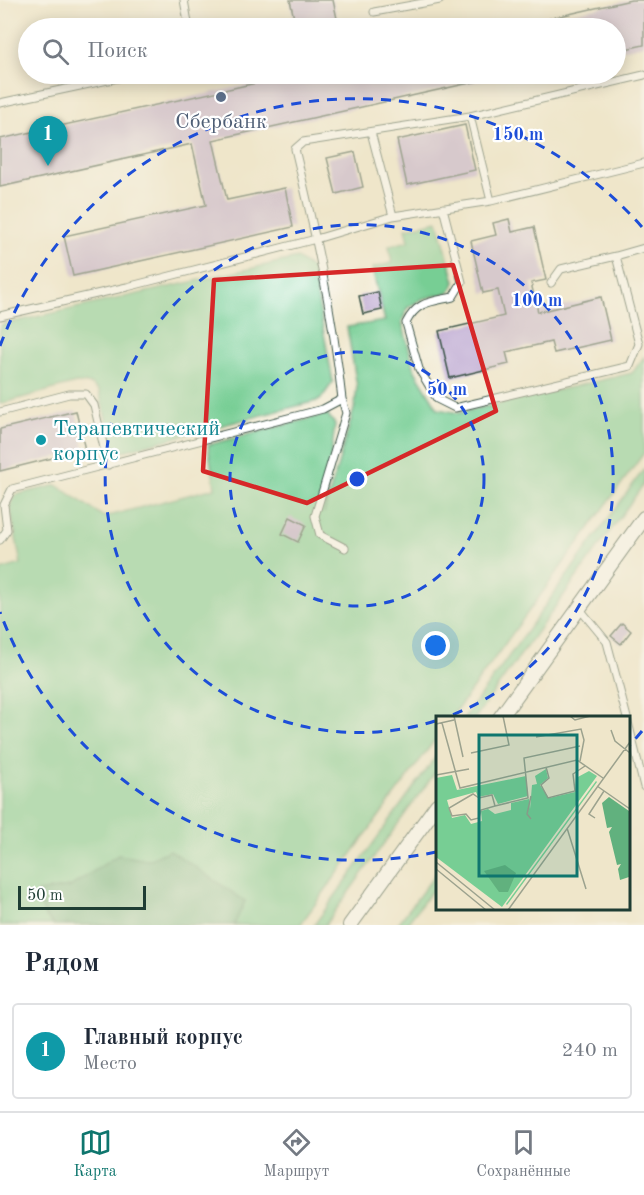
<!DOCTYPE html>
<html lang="ru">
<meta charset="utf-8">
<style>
:root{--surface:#fff;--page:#f6f6f7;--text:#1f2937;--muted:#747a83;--line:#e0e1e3;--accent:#0f766e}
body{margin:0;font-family:"Old Standard TT",serif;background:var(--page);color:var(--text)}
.scale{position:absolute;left:18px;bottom:15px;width:128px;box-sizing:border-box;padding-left:6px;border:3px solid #1f3d34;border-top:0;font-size:16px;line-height:21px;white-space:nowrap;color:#1f3d34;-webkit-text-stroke:4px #fff;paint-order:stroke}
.you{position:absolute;left:436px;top:646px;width:21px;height:21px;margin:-15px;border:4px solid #fff;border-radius:50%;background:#1a73e8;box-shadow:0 0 0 9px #1a73e833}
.badge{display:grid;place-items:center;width:39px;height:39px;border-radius:50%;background:var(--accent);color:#fff;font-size:20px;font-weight:700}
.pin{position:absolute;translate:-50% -50px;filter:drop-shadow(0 2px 3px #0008)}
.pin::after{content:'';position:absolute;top:32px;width:21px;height:18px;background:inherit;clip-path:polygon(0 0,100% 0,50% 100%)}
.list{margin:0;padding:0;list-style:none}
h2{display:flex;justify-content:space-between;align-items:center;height:78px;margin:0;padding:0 24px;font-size:26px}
h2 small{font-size:20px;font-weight:400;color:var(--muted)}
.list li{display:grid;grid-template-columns:39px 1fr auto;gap:18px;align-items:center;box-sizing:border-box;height:96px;margin:0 12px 12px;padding:0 12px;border:2px solid var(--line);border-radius:6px}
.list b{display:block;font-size:22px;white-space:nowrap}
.list p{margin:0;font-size:20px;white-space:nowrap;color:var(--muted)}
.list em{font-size:20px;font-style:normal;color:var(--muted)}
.icon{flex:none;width:33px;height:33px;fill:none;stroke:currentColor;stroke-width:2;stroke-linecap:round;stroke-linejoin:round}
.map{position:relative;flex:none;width:644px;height:925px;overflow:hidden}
.search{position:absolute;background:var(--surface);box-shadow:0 3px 15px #0003;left:18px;right:18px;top:18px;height:66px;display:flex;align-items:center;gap:15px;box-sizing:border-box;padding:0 21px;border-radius:33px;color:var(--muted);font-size:22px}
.sheet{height:186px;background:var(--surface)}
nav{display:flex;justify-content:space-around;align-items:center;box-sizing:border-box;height:84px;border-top:2px solid var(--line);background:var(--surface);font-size:16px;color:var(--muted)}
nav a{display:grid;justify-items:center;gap:3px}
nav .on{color:var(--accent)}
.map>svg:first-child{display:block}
.green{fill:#77ce94;stroke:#4b8664;stroke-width:1.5}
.forest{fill:#61b17e;stroke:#407759;stroke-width:1.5}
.building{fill:#bba6cf}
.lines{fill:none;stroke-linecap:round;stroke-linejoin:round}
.lane-casing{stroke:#3e564a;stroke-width:9}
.street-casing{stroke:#3e564a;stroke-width:16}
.lane{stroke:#fff;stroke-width:7}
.street{stroke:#fff;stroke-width:14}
.marked{fill:none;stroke:#d62828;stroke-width:4.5;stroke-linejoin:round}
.ring{fill:none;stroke:#1d4ed8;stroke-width:3;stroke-dasharray:10 8}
.service-dot{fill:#5c6f8a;stroke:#fff;stroke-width:2}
.culture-dot{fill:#0f9aa8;stroke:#fff;stroke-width:2}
.labels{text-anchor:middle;stroke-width:4.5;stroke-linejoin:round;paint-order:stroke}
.service-label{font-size:22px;fill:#4e5e75;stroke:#fff}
.culture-label{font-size:22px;fill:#0d838f;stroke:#fff;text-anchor:start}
.inset-road{fill:none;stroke:#9ca28e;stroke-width:1.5}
.view{fill:#0f766e;fill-opacity:0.15;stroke:#0f766e;stroke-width:3}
.inset-edge{fill:none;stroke:#1f3d34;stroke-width:3}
.centre{fill:#1d4ed8;stroke:#fff;stroke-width:3}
.ring-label{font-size:18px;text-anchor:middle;font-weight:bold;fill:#1d4ed8;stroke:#fff;stroke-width:4.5;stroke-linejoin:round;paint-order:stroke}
</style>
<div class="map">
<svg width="644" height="925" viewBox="0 0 644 925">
<rect width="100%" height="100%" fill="#fff"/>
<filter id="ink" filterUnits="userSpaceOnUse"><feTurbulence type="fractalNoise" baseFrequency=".0167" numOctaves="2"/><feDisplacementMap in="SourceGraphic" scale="12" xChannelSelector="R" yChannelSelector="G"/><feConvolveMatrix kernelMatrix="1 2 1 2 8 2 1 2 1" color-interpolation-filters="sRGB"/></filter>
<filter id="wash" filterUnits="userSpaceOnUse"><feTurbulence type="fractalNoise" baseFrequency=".008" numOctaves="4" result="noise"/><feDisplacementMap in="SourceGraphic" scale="24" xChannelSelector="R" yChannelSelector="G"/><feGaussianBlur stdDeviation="1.35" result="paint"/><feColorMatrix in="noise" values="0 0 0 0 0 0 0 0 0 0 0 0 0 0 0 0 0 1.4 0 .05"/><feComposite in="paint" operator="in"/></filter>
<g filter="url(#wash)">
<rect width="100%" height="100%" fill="#efe6ca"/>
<!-- green -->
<path class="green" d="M438,221l17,61 -5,10 -28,7 -15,9 -5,14 13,49 23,38 21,4 173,-40 12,-16v96l-193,265h-14v19l-137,188h-300v-355l21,-6 -11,-57 5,-12 42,-10 47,32 111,-29 -7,-43 119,-31 8,10 -11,89 31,-107 2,-20 -10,-59 38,-6 -13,-53 20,-5 -3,-17 20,-5 -3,-13z
M297,258l15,11 21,113 -13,18 -197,51 -10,-4 -14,-56 -9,-7 -14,-1 -76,21v-79z
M644,469v15l-169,234h-11z
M437,755v15l-112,155h-11z
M437,872v12l-31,41h-9z"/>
<!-- forest -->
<path class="forest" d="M170,850l75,51 -11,24h-180l-9,-9 -8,-24 33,-5 48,-32 30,5z"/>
<g id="blocks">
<!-- building -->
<path class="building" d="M290,0h43l6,28h-43z
M631,0h13v45l-28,6v-23h-109z
M297,74h213l-297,66 14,60 58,-12 8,39 -220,49 -9,-40 142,-31 -14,-61 -192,43v-48z
M465,125l10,45 -68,15 -10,-45z
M355,152l8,35 -27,7 -9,-36z
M509,219l3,13 22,-5 12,53 -15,3 7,29 63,-15 10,43 -57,13 -3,-11 -45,10 3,12 -59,14 -11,-47 65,-15 -6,-26 -15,3 -12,-52 25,-6 -3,-12z
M378,292l4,18 -19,4 -4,-18z
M76,411l9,39 -85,21v-42z
M290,517l16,8 -8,17 -16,-8z
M622,623l9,8 -10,13 -10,-8z"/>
</g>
</g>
<g filter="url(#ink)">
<use href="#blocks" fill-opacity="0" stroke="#3e564a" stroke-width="1.5"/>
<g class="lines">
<!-- lane casing -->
<g class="lane-casing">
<path id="lane" d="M184,0l5,28
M374,12l66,-12
M0,103l136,-29
M470,116l21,85
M371,132l22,84
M443,208l19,74 -9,15c-22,5 -36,4 -47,26l13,46 18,30 18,9 175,-42 9,-22 -23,-88 28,-8
M551,283l10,-14 55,-13
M0,316l127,-29 189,-48 77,-23 98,-15 153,-38
M342,399l4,14 -31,103 5,19 25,13
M0,412l69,-18h17l8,11 14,60
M0,540l7,-10 -3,-25 8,-16 311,-80 19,-10c-9,-85 -27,-167 -47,-250l8,-7 167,-26 174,-41
M579,608l28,34 20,76
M628,722l16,65"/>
</g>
<!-- street casing -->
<g class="street-casing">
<path id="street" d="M500,718l144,-200
M350,925l87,-120"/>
</g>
<!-- lane -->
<use href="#lane" class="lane"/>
<!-- street -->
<use href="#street" class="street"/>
</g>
</g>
<!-- marked area -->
<path d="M0 0H644V925H0ZM453,265l43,146 -189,92 -104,-32 11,-191z" fill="#efe6ca" fill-opacity=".55" fill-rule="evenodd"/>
<path class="marked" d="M453,265l43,146 -189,92 -104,-32 11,-191z"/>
<!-- distance rings -->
<g class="ring">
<circle cx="357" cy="479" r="127"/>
<path d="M435 721A254 254 0 1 1 444 718"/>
<path d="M642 731A381 381 0 0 1 629 746M436 852A381 381 0 0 1 0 612M0 346A381 381 0 0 1 642 227"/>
</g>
<!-- markers -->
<circle class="service-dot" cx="221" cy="97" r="6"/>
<circle class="culture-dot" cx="41" cy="440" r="6"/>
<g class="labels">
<!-- service labels -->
<g class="service-label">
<text x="221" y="128">Сбербанк</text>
</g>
<!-- culture labels -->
<g class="culture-label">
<text x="53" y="435">Терапевтический<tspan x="53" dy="25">корпус</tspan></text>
</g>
</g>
<!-- overview -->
<g transform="translate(436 716)">
<rect width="194" height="194" fill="#efe6ca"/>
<path d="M110,53l2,9 -8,7 9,13 26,-6 1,-14 13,-7 8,5 -95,131 -66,-50v-79l16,-3 5,15 69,-14 2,20 -30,8 -5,-10 -15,3 -2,-5 -29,8 5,18 13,-3 6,9 11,-3 -1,-10 7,-2 7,5 16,-4v-7l18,-4 1,10 2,-24 5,-1 -2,-8zM160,65l1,1 -90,123 -1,-1z" fill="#77ce94"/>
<path d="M173,81l20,14v66l-9,3 -2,-11 3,-5 -4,1 -8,-33 3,-5 -5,1 -5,-25zM69,149l11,8 -8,19h-9l-15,-21z" fill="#61b17e"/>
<path class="inset-road" d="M18,0l9,41M134,0l5,4 15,-4M6,7l18,65 117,-28 26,18M0,8l18,-4M175,14l4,11 15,12M100,21l45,-8 3,11 -4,21M35,37l38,-8 -6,-29M110,51l3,11 -8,7 7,13 27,-7 -2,-17 12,-8M0,59l33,-6M161,70l33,23M95,80l-4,18 4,5M59,90l-3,-11 -13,3 -6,-4 -24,14 3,8 14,-2 5,6 8,-2 2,-8 14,-4 33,-8 -4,-40 56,-12M159,102l-6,-4 15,-23M131,112l19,61M0,146l59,48M0,153l50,41M72,194l122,-168"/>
<path class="view" d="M43,19h98v141h-98z"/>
<rect width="194" height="194" class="inset-edge"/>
</g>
<circle cx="357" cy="479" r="9" class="centre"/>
<g class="ring-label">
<text x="518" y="140">150 m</text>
<text x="537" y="306">100 m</text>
<text x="447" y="395">50 m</text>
</g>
</svg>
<div class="scale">50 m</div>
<div class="you"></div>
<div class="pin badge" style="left:48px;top:166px;background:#0f9aa8">1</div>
<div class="search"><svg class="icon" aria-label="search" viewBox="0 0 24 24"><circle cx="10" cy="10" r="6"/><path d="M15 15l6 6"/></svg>Поиск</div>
</div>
<section class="sheet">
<h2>Рядом<small></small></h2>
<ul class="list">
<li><span class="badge" style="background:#0f9aa8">1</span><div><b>Главный корпус</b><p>Место</p></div><em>240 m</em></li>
</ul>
</section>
<nav>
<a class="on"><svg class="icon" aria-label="map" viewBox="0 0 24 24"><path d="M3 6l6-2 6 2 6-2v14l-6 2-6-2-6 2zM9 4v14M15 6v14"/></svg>Карта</a>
<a><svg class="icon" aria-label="directions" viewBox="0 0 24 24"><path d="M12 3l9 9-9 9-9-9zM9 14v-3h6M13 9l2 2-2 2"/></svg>Маршрут</a>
<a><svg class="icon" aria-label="saved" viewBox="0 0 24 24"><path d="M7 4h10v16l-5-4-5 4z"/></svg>Сохранённые</a>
</nav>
